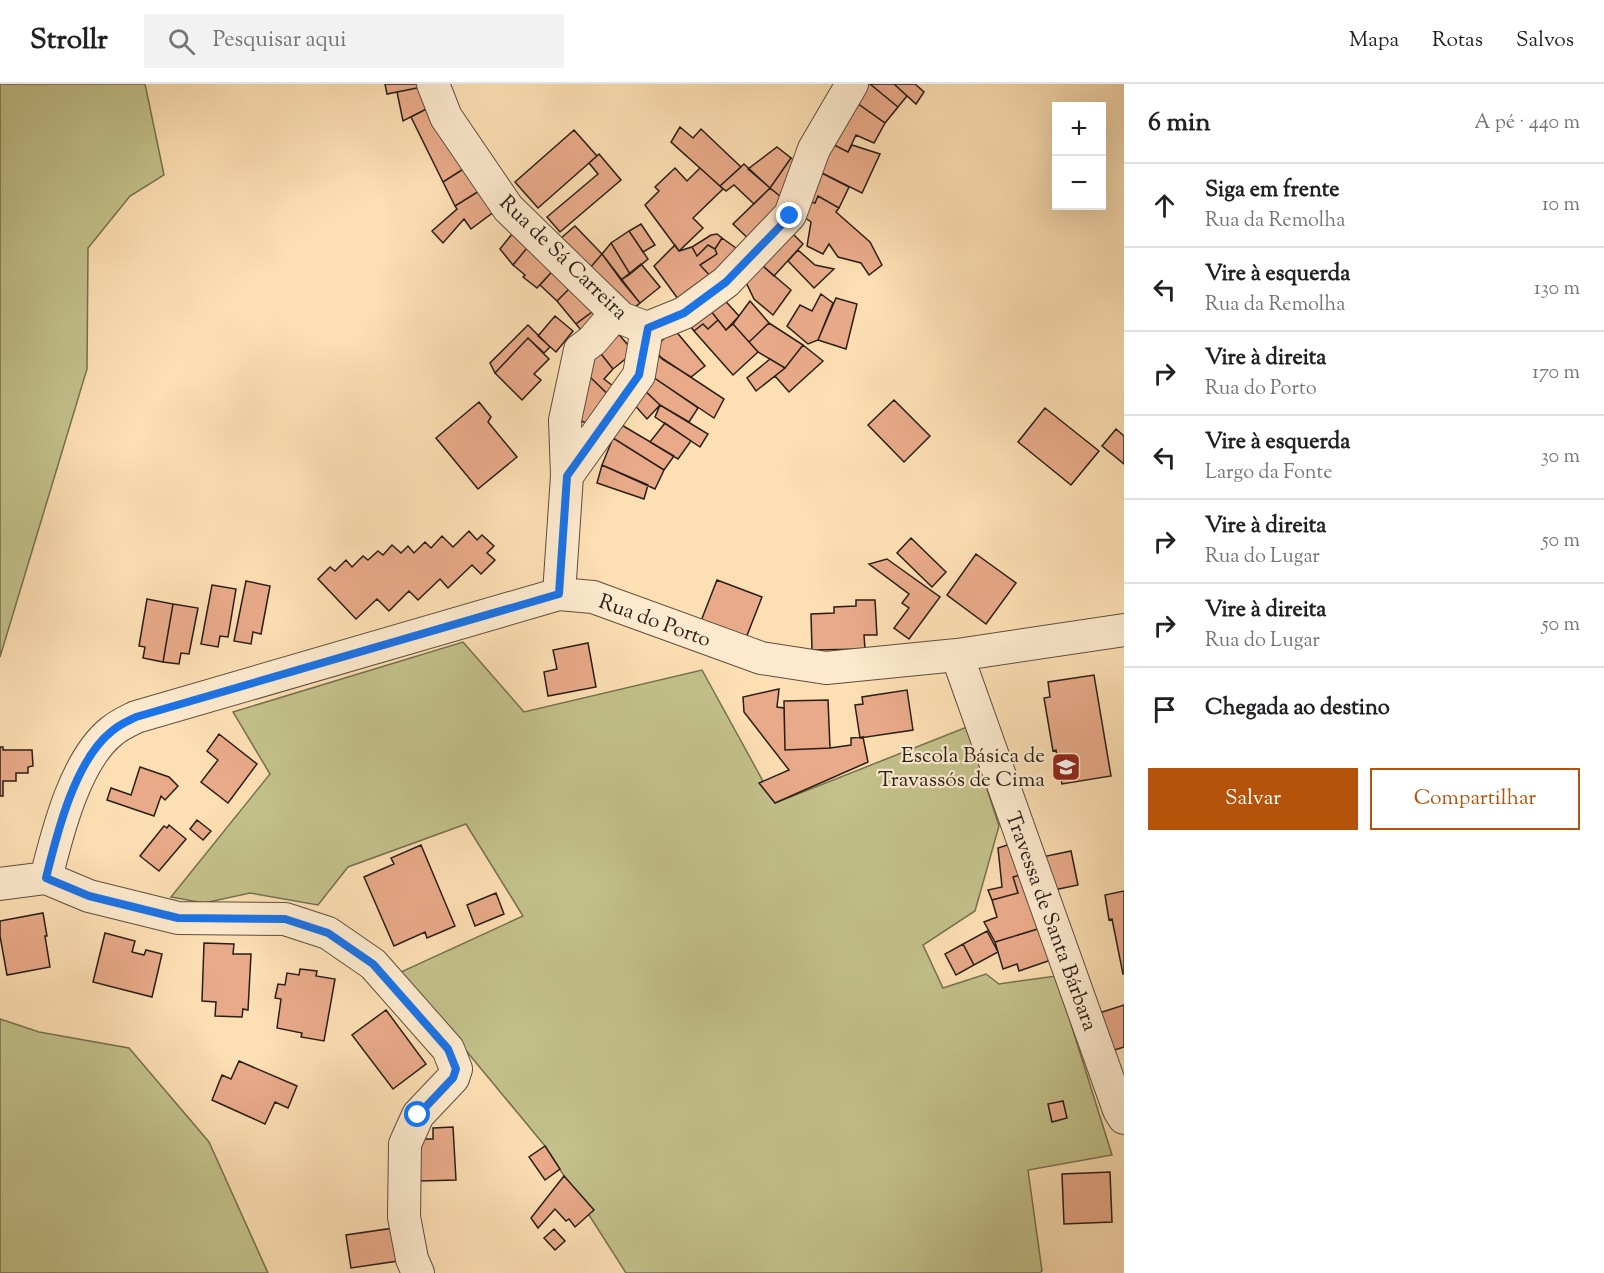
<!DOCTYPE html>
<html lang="pt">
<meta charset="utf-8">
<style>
:root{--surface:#fff;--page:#f2f2f2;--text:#202124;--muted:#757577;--line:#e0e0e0;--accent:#b45309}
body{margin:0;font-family:"Sorts Mill Goudy",serif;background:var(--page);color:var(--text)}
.controls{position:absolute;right:18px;top:18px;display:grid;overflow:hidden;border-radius:0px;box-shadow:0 6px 24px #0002}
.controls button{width:54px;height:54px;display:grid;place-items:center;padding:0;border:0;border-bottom:2px solid var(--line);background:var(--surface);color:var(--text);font:30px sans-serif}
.stop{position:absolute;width:18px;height:18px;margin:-14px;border:4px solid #1a73e8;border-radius:50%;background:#fff}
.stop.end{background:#1a73e8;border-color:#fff;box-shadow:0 2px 6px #0008}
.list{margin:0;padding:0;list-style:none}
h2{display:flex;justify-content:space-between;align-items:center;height:78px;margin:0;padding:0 24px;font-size:26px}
h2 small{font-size:20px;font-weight:400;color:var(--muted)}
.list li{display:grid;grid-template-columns:39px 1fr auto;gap:18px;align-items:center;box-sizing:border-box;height:84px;padding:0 24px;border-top:2px solid var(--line)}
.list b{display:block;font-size:22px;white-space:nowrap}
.list p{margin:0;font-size:20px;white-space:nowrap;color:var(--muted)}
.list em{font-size:20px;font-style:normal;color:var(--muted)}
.actions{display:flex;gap:12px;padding:18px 24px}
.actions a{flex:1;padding:14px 0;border:2px solid var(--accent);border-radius:0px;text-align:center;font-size:21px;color:var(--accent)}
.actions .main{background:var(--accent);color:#fff}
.icon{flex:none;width:33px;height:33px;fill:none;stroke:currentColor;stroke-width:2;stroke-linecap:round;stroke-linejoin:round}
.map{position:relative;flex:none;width:1124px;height:1189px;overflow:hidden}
header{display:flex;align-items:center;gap:36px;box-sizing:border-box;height:84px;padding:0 30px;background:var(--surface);border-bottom:2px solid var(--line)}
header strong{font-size:28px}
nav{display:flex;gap:33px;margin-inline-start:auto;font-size:21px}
.search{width:420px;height:54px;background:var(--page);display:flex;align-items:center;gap:15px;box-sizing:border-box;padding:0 21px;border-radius:0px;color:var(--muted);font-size:22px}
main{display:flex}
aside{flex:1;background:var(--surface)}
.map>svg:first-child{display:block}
.green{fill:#c3c18a;stroke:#767051;stroke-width:1.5}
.building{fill:#e9aa89;stroke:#291e18;stroke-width:1.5}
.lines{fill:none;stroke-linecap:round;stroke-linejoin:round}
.minor-casing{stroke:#5e4e3f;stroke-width:34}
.minor{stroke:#fdeace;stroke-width:32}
.route{stroke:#1a73e8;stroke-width:8}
.labels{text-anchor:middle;stroke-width:4.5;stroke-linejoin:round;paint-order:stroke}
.street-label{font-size:21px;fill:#291e18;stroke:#fdeace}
.poi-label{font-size:21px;fill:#291e18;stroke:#fdeace;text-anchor:end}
</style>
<header>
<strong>Strollr</strong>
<div class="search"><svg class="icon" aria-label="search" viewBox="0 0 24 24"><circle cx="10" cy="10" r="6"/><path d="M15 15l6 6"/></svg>Pesquisar aqui</div>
<nav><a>Mapa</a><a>Rotas</a><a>Salvos</a></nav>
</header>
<main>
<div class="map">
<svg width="1124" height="1189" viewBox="0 0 1124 1189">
<rect width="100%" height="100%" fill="#fcdfb3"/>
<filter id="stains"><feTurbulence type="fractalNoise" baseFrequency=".00333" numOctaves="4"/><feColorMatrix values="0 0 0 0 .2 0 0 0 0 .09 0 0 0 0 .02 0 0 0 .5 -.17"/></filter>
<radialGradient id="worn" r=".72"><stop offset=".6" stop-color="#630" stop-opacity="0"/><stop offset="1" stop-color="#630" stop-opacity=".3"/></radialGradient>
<!-- green -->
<path class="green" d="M0,0h145l19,91 -34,21 -42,52 -1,121 -87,288z
M463,558l61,70 178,-42 73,133 192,-76 32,99 -24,85 -52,34 20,43 43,-14 13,10 57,-8 56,179 -84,15 14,101 -3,2h-413l-81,-127 -144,-174 122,-56 -57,-92 -118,43 -30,38 -68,-12 -46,10 -33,-6 99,-123 -37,-62z
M0,935l39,13 90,16 80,94 59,131h-268z"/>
<!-- building -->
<path class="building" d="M385,0h41l1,2 -40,8z
M858,0h12l28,23 -13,16 -35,-25z
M870,0h24l13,12 -9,11z
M894,0h21l9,8 -8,12z
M427,2l5,20 -29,15 -6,-29z
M850,14l35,25 -11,20 -18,-8 -8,17 -22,-11z
M432,22l36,60 -25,16 -32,-65z
M680,43l13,11 8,-9 40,38 -21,19 -49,-44z
M574,46l23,26 -59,52 -23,-26z
M826,57l22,11 4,-7 28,9 -18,39 -50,-25z
M777,63l14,11 -21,30 -22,-19z
M599,70l22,26 -61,52 -13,-15 51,-43 -9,-11z
M791,74l9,6 -10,40 -20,-16z
M744,80l26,24 -16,16 -20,-19 -8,6 -6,-5z
M468,82l16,22 -29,18 -12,-24z
M675,84l12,13 13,-13 23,21 -30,29 10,10 -24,23 -34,-46 14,-14 -4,-4z
M812,84l37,19 -10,21 -21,-12 -3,7 -14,-4z
M484,104l15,20 -28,21 -7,-10 -21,24 -11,-12 25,-22 -2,-3z
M770,104l20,16 -36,40 -21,-20z
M818,112l21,12 -3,4 34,30 12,23 -13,10 -8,-12 -23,-6 -9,-13 -6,10 -16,-8 4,-24 -7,-5 6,-15 5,1z
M641,140l14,21 -12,7 -14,-21z
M575,142l27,28 -19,22 -30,-31z
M787,144l16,16 -29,32 -18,-16z
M516,145l16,13 -19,23 -13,-16z
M629,147l19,28 -18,15 -19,-31z
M717,150l5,4 -7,11 -7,-4 -11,11 -5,-9 19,-12z
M722,154l21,15 -27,29 -16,-17 17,-11 -2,-5z
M532,158l26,23 -21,23 -14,-11 2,-2 -12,-10z
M611,159l19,31 -9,6 -19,-26z
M675,161l4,6 13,-4 5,9 11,-11 7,4 2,5 -17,11 16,17 -35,21 -27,-37z
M798,166l17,15 19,4 -20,19 -26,-27z
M602,170l38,49 -14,11 -43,-38z
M756,176l35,30 -18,25 -19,-16 -11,-23z
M641,180l19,23 -20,16 -19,-23z
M558,181l18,17 -19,19 -17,-16z
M576,198l24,24 -24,18 -19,-23z
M719,210l20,22 -13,14 -19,-24z
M821,210l12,9 -15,37 -10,4 -21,-18 13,-21 12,6z
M836,214l21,6 -11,45 -28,-9z
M750,217l19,22 -20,19 -16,-18z
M600,222l-11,34 -13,-16z
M707,222l11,14 -10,9 -5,-5 -9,7 -7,-9z
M555,232l18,15 -17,21 -18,-16z
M718,236l8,10 7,-6 25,28 -25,23 -39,-44 9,-7 5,5z
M609,239l25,29 -21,17 -19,-24z
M769,239l34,22 -18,23 -27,-16 -9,-10z
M528,241l22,22 -6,6 -16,-15 -33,35 -5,-10z
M674,245l31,37 -14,11 -29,-18 -8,-11z
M528,254l21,21 -15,15 7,6 -19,20 -27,-27z
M594,261l19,24 -9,10 18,14 -6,9 -26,-25z
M803,261l20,16 -34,31 -14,-16 10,-8z
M654,269l70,46 -10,19 -67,-45z
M770,275l15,9 -29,23 -9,-13z
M647,289l51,35 -9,14 -29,-17 -20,-19z
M590,293l26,25 -18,25 -20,-7z
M640,302l20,19 -13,14 -16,-18z
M894,316l36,36 -26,26 -36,-37z
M479,318l12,15 -3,5 29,35 -39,32 -42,-51z
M660,321l48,29 -8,13 -45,-30z
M1045,324l54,43 -28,34 -53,-43z
M665,339l26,18 -13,18 -28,-17z
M620,340l54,32 -10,14 -51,-32z
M1116,345l8,7v28l-22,-18z
M613,354l51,32 -9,19 -53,-24z
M602,381l46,20 -4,14 -47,-16z
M469,447l8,9 5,-5 12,11 -7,7 8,7 -14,14 -9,-9 -24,23 -8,-9 -22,21 -9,-9 -20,20 -12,-12 -21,20 -38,-40 12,-12 5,4 11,-11 6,7 11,-11 5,4 10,-9 5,4 9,-10 9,8 7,-7 6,7 11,-11 6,6 11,-12 11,11z
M911,454l35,34 -14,15 -35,-34z
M976,470l40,29 -30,41 -39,-29z
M887,475l53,38 -31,42 -15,-11 15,-20 -7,-5 7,-9 -40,-30z
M717,496l45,17 -16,41 -45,-17z
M246,497l24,5 -9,48 -8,-2 -2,12 -17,-3z
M212,501l24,4 -8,48 -8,-1 -2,11 -17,-3z
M147,515l26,5 -10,58 -20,-4 2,-11 -6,-1z
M856,516h19l2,35h-13l1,14 -53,1 -1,-36 23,-1v-6l22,-1z
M173,520l25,4 -9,46 -8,-1 -2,11 -16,-2z
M588,559l8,44 -48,9 -4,-24 13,-3 -4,-19z
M1094,591l17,101 -49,8 -6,-34 -3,1 -9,-53 6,-1 -2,-15z
M779,605l-2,18 7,1 1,42 45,-2 21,-3v-7l12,-1 5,25 -93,41 -16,-20 30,-13 -45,-58 -1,-15z
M907,606l6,40 -53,8 -5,-33 8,-1 -1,-7z
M828,616l2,48 -45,2 -1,-49z
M219,650l38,30 -29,39 -27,-21 17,-22 -11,-9z
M0,663h3v3h29l1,16 -5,1v6h-12v8h-13v15h-3z
M140,683l29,10 9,9 -13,14 -4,-4 -7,20 -47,-16 4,-12 20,7z
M197,736l14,11 -8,9 -13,-11z
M169,741l17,14 -27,32 -19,-15 24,-30 3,2z
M1017,758l7,32 -11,3 5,16 -26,7 -4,-10 14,-3 -4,-39z
M421,761l34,81 -28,12 -2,-6 -31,14 -30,-69 30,-13 -3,-6z
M1071,767l7,34 -29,6 -7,-34z
M1024,790l17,54 -46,14 -11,-20 13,-5 -5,-17 26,-7 -5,-16z
M1124,807v83h-1l-11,-55 -3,1 -4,-25z
M496,809l8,21 -29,12 -8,-21z
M43,829l4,23h-2l5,31 -43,8 -7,-39v-15z
M1041,844l10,32 -32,11 -2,-7 -14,5 -8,-27z
M987,847l11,21 -24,13 -11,-21z
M105,849l30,8 -3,11 12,3 2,-5 16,4 -10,43 -59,-15z
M204,859l30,1 -1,10h18l-3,56 -5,-1 -1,8 -27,-1 1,-14 -14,-1z
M963,860l11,21 -18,10 -11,-21z
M300,885l17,2 -1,5 19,3 -11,62 -23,-4 1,-4 -25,-5 4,-29 -6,-1 3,-14 7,1 2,-12 12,2z
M1124,921v42l-19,6 -12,-38z
M386,926l40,54 -33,25 -41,-54z
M239,977l58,25 -9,22 -13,-6 -10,22 -53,-24 10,-25 9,4z
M1063,1017l4,17 -15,4 -4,-18z
M453,1043l3,53 -37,1 -2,-42h16v-11z
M545,1062l15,23 -15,11 -16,-23z
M1110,1088l2,50 -48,2 -2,-50z
M564,1092l30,34 -19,17 -6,-8 -3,2 -11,-12 -17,19 -7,-10z
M401,1143l-3,34 -47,7 -5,-33z
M554,1145l11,12 -10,9 -11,-12z"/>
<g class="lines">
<!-- minor casing -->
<g class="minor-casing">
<path id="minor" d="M433,0l13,33 62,91 113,110 26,10
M567,392l72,-101 8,-47 37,-15 42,-31 64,-67 24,-66 38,-65
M559,510l8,-118 -2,-56 15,-70 12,-9 24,-28
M957,571l162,455 5,8
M46,794l43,18 89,22 107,1 43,14 45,31 75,85 8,20 -3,9 -35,37 -13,29 -1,73 8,42 6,14
M0,800l46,-6c11,-44 29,-118 66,-147 7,-6 16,-10 24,-14l423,-123 34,3 168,61 65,10 131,-13 167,-25"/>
</g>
<!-- minor -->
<use href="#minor" class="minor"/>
</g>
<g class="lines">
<!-- route -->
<path class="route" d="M418,1031l35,-37 3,-9 -8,-20 -75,-85 -45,-31 -43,-14 -107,-1 -89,-22 -43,-18c11,-45 29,-118 66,-147 7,-6 16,-10 24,-14l423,-123 8,-118 72,-101 9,-47 36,-15 42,-31 64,-66"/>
</g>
<!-- icons -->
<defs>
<g id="school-square" transform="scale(1.5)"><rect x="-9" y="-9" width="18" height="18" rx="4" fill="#8f2418" stroke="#fdeace"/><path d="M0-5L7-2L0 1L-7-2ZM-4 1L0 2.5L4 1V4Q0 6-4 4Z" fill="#fff"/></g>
</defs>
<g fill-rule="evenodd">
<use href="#school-square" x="1066" y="683"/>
</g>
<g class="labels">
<!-- street labels -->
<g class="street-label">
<text transform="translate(564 173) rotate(44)" y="7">Rua de Sá Carreira</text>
<text transform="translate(655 536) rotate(20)" y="7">Rua do Porto</text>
<text transform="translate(1052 837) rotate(70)" y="7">Travessa de Santa Bárbara</text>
</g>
<!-- poi labels -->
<g class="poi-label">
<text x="1045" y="678">Escola Básica de<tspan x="1045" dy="24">Travassós de Cima</tspan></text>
</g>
</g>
<rect width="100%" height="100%" filter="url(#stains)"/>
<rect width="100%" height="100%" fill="url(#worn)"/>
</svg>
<div class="controls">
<button>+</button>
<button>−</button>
</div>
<div class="stop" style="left:418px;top:1031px"></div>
<div class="stop end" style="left:790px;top:132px"></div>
</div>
<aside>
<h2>6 min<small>A pé · 440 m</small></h2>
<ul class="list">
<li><svg class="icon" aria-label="ahead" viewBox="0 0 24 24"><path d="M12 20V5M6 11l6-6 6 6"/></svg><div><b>Siga em frente</b><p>Rua da Remolha</p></div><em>10 m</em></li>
<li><svg class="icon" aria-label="left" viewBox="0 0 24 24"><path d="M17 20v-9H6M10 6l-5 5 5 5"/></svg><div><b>Vire à esquerda</b><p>Rua da Remolha</p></div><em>130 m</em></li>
<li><svg class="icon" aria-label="right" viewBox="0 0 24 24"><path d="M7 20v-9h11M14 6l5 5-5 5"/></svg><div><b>Vire à direita</b><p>Rua do Porto</p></div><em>170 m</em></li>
<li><svg class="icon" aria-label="left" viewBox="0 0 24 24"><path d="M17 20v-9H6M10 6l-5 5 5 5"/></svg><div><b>Vire à esquerda</b><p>Largo da Fonte</p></div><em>30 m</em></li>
<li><svg class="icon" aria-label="right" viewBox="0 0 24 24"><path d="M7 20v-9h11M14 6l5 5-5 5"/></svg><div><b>Vire à direita</b><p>Rua do Lugar</p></div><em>50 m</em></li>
<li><svg class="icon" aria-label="right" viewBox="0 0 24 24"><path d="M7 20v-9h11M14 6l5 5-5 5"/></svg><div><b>Vire à direita</b><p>Rua do Lugar</p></div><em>50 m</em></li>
<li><svg class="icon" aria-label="arrive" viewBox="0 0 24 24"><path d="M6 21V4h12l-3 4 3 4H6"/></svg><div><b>Chegada ao destino</b></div></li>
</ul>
<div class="actions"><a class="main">Salvar</a><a>Compartilhar</a></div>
</aside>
</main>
